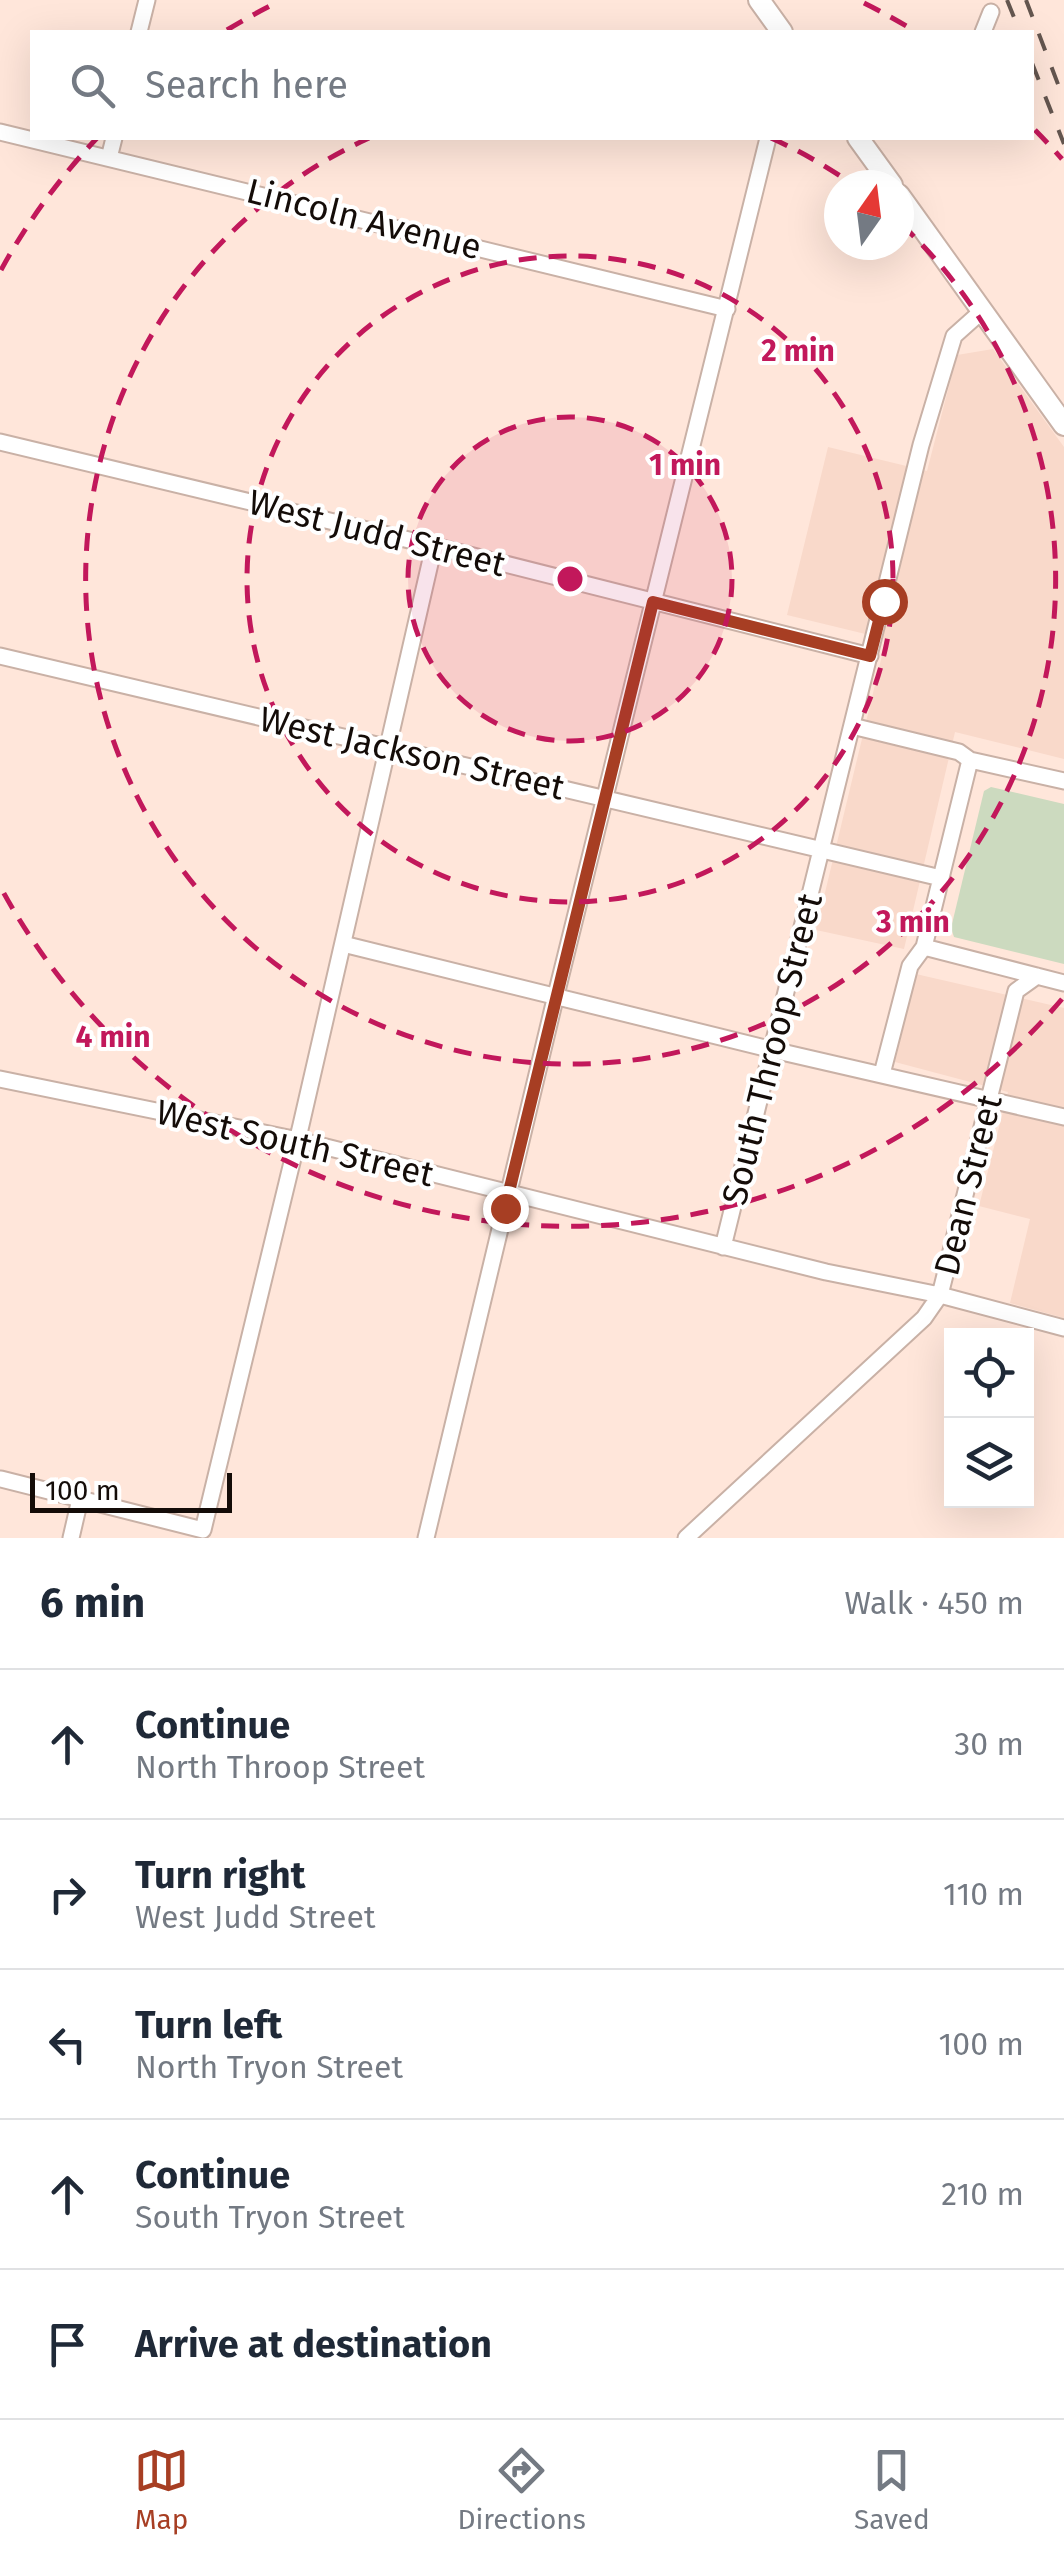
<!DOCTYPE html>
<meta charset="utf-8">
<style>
:root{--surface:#fff;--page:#f2f2f3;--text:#1f2937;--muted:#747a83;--line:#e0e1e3;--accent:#a73e23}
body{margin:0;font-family:"Fira Sans",sans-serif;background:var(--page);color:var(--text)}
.controls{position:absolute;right:30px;bottom:30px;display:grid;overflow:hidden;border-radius:0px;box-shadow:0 10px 40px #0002}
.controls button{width:90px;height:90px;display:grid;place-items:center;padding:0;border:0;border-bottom:2px solid var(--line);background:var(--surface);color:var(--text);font:50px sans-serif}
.compass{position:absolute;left:824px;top:170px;width:90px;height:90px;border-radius:50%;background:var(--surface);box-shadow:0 10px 40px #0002;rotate:14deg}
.scale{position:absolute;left:30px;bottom:25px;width:202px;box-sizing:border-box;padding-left:10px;border:5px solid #140c08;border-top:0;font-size:28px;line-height:35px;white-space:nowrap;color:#140c08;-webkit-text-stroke:8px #fff;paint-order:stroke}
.stop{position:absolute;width:30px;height:30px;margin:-22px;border:8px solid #a73e23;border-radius:50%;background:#fff}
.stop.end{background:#a73e23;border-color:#fff;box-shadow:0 2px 10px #0008}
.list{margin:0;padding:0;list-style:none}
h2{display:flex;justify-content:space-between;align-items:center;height:130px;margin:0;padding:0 40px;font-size:42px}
h2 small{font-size:32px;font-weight:400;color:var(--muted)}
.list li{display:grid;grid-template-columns:65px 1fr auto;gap:30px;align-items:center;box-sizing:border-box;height:150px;padding:0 40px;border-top:2px solid var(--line)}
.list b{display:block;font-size:38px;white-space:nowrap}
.list p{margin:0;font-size:32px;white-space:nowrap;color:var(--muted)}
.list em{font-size:32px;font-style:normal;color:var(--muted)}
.icon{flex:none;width:55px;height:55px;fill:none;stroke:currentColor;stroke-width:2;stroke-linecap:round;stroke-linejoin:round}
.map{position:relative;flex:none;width:1064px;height:1538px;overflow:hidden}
.search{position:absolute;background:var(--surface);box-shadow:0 10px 40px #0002;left:30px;right:30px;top:30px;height:110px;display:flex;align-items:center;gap:25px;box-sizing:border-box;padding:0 35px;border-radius:0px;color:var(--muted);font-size:38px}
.sheet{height:880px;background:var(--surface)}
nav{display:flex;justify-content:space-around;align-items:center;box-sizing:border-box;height:140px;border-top:2px solid var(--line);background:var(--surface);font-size:28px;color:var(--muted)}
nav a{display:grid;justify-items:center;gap:5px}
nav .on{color:var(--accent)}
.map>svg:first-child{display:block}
.built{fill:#f9d9ca}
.green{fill:#ccdabf}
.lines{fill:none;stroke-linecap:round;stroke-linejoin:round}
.minor-casing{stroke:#c9b1a6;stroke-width:19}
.major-casing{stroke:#c9b1a6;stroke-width:24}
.minor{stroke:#fff;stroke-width:15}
.major{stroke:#fff;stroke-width:20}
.rail{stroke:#64564f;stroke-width:4;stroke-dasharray:18 18;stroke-linecap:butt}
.route{stroke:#a73e23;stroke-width:12}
.ring{fill:none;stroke:#c2185b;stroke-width:5;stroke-dasharray:18 12}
.labels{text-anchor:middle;stroke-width:8;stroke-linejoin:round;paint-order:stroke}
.street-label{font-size:35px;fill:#140c08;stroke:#fff}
.centre{fill:#c2185b;stroke:#fff;stroke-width:5}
.ring-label{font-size:30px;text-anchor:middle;font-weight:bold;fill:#c2185b;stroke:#fff;stroke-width:8;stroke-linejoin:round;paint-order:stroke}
</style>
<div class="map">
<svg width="1064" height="1538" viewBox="0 0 1064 1538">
<rect width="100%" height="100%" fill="#ffe6da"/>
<!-- built -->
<path class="built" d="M993,349l71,98v312l-109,-27 -51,217 -88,-19 70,-291 -99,-24 41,-168 99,24 30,-116z
M916,974l148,34v310l-54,-15 20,-84 -51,-13 29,-114 -113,-30z"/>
<!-- green -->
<path class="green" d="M991,787l73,17v160l-110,-27 -3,-9 33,-137z"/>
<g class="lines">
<!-- minor casing -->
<g class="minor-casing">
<path id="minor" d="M139,32l8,-32
M983,32l8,-20
M0,132l727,177
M109,158l5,-20
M0,442l434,104 436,110
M0,656l941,222
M852,726l107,26 11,8 94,21
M343,944l430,106 291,67
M924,947l140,36
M882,1074l28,-108 14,-19 46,-187
M0,1079l298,61 528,132 114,23 124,33
M723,1247l198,-802 33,-109 28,-25
M1,1479l202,51 98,-405 133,-579
M71,1538l9,-39
M426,1538l130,-543 212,-857
M686,1538l238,-220 16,-23 76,-304 21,-15"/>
</g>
<!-- major casing -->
<g class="major-casing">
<path id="major" d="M759,0l23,32
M858,138l34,47
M899,195l165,230"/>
</g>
<!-- minor -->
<use href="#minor" class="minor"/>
<!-- major -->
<use href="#major" class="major"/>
<!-- rail -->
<path class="rail" d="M1007,0l13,32
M1026,0l38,100
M1032,63l32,81"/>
</g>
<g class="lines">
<!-- route -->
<path class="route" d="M505,1208l148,-606 217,54 14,-55"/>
</g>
<!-- distance rings -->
<circle cx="570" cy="579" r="162" fill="#c2185b" fill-opacity=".12"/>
<g class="ring">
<circle cx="570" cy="579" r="162"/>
<circle cx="570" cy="579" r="323"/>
<path d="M771 138A485 485 0 0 1 852 184M901 224A485 485 0 1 1 369 138"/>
<path d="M1062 999A647 647 0 0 1 1 888M1 270A647 647 0 0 1 97 138M227 30A647 647 0 0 1 276 3M864 3A647 647 0 0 1 913 30M1035 130A647 647 0 0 1 1062 159"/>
</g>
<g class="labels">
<!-- street labels -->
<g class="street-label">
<text transform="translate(364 219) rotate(14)" y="12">Lincoln Avenue</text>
<text transform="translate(377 533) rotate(14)" y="12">West Judd Street</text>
<text transform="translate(412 753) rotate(13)" y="12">West Jackson Street</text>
<text transform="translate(772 1049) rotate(-76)" y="12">South Throop Street</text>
<text transform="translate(295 1143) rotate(13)" y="12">West South Street</text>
<text transform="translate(968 1185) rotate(-76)" y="12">Dean Street</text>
</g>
</g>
<circle cx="570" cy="579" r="15" class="centre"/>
<g class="ring-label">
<text x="798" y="361">2 min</text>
<text x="685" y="475">1 min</text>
<text x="913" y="932">3 min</text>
<text x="113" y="1047">4 min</text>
</g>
</svg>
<div class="controls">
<button><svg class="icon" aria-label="locate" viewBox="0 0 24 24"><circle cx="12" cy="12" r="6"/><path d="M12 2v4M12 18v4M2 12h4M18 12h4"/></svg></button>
<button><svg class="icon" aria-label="layers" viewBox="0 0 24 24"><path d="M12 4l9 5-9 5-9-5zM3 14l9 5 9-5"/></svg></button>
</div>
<svg class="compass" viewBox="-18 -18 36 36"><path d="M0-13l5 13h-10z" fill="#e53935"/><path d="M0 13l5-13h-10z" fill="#747a83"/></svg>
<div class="scale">100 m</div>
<div class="stop" style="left:884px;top:601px"></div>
<div class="stop end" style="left:505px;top:1208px"></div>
<div class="search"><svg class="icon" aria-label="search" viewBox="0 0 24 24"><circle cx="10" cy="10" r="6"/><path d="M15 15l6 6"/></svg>Search here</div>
</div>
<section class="sheet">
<h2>6 min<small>Walk · 450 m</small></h2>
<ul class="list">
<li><svg class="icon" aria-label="ahead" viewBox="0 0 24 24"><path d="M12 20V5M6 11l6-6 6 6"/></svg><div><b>Continue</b><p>North Throop Street</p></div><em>30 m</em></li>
<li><svg class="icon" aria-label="right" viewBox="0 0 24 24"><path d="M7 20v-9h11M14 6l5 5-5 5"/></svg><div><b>Turn right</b><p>West Judd Street</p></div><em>110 m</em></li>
<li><svg class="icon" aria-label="left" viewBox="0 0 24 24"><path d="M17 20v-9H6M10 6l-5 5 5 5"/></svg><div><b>Turn left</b><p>North Tryon Street</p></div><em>100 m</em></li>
<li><svg class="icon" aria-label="ahead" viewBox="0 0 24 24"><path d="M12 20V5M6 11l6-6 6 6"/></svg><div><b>Continue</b><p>South Tryon Street</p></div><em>210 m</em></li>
<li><svg class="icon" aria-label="arrive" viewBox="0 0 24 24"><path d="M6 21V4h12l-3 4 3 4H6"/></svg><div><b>Arrive at destination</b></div></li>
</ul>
</section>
<nav>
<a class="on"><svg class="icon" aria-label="map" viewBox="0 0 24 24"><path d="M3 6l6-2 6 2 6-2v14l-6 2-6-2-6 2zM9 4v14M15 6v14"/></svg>Map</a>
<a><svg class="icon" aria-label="directions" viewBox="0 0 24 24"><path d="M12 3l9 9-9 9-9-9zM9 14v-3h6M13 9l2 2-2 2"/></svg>Directions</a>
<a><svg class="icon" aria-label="saved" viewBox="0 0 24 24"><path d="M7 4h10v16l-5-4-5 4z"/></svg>Saved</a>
</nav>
